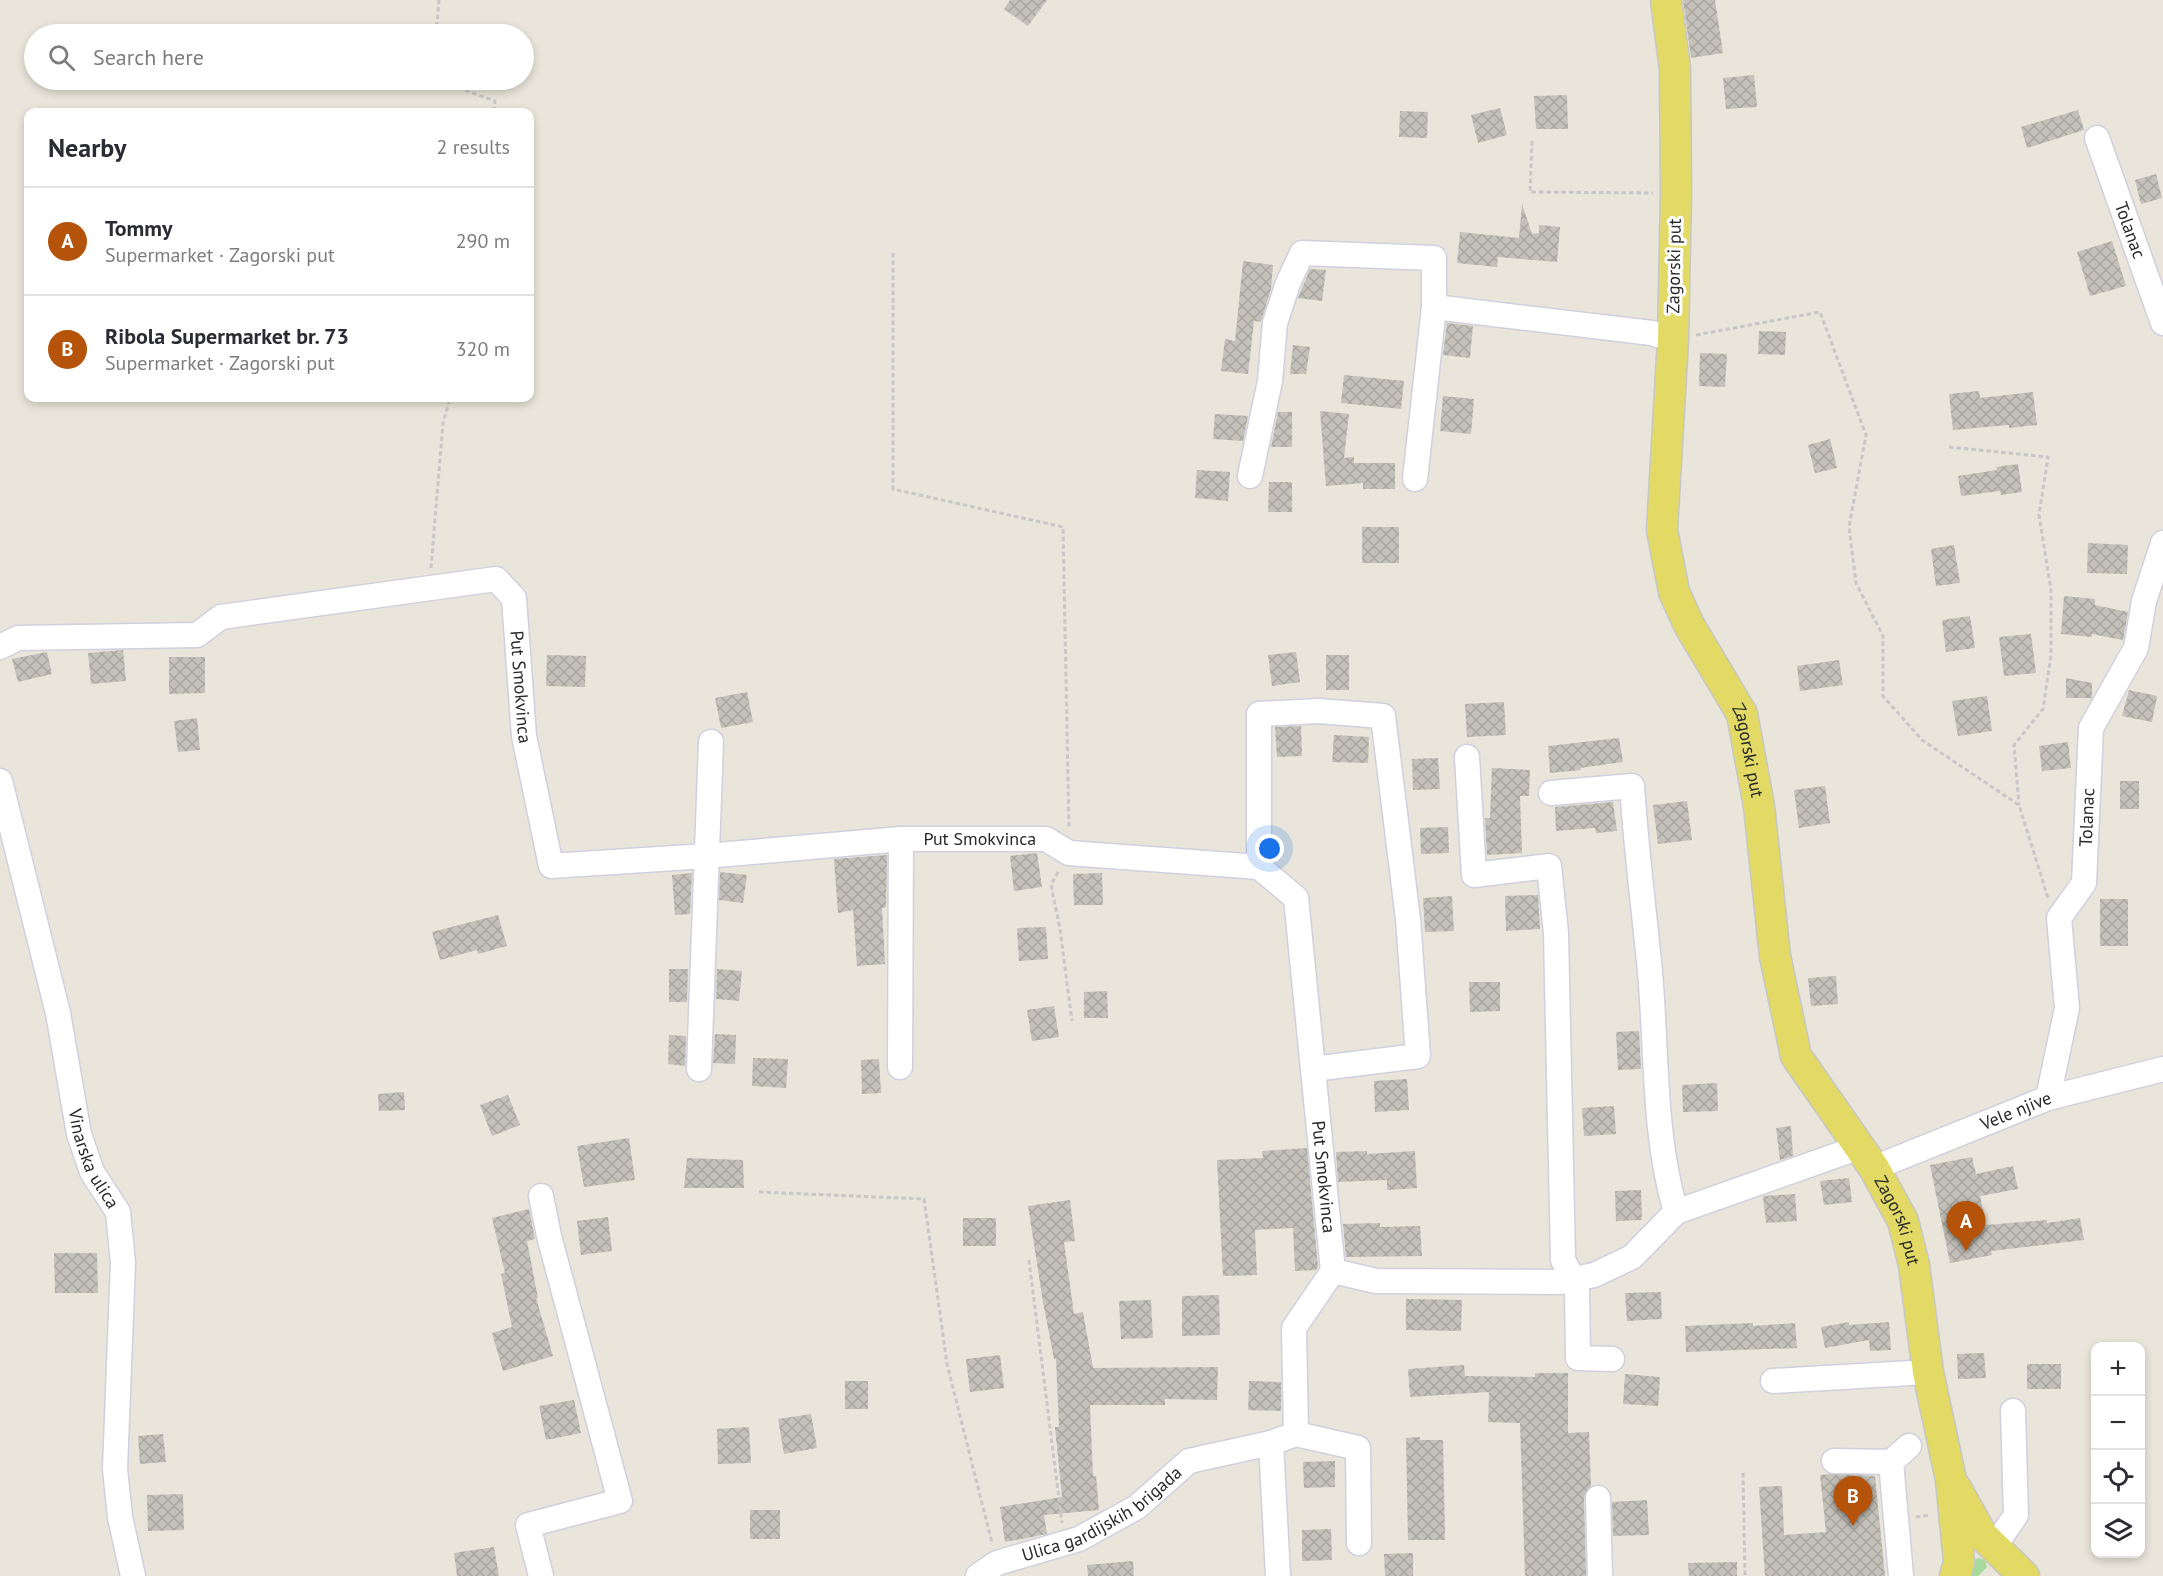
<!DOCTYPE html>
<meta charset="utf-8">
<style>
:root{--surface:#fff;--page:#f7f7f7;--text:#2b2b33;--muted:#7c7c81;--line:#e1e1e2;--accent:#b45309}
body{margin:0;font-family:"PT Sans",sans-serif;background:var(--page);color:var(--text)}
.controls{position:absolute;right:18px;bottom:18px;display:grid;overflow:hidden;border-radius:12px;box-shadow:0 3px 9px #0003}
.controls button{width:54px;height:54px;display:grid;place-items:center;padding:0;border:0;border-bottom:2px solid var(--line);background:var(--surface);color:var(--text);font:30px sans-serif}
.you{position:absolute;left:1270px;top:849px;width:21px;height:21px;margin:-15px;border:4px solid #fff;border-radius:50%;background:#1a73e8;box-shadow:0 0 0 9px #1a73e833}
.badge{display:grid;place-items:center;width:39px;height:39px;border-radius:50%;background:var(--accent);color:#fff;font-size:20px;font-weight:700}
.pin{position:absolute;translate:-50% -50px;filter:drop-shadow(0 2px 3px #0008)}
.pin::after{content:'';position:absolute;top:32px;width:21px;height:18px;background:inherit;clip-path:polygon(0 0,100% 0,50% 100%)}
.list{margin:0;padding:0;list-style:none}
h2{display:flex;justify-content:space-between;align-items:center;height:78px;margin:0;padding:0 24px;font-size:26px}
h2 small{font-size:20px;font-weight:400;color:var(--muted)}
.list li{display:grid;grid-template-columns:39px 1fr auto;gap:18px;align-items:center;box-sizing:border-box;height:108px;padding:0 24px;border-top:2px solid var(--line)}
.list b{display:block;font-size:22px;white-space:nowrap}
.list p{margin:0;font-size:20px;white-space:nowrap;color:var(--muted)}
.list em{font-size:20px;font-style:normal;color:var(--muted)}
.icon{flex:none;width:33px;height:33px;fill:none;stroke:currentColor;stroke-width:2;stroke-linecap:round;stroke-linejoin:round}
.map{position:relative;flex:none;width:2163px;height:1576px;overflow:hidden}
.search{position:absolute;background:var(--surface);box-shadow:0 3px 9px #0003;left:24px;top:24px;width:510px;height:66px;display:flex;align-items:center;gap:15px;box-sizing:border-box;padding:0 21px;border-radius:33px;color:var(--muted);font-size:22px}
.panel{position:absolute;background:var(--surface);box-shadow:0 3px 9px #0003;left:24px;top:108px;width:510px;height:294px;border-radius:12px}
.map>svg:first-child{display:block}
.grass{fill:#a6db9b}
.building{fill:url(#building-cross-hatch)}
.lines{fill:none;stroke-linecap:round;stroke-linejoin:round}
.minor-casing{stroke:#d0d0df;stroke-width:27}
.major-casing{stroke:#c7c7c7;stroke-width:33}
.path{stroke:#c7c7c7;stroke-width:3;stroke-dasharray:4.5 3;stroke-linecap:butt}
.minor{stroke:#fff;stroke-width:24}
.major{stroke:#e3da66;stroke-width:30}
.labels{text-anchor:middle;stroke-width:6;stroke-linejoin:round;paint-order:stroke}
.street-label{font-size:18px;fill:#282828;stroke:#fff}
</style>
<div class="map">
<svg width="2163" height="1576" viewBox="0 0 2163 1576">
<defs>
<pattern id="building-cross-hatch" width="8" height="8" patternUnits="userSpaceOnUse" patternTransform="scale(1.5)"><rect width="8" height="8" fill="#c4c1ba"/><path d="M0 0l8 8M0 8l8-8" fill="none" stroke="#a8a6a0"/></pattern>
</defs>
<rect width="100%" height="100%" fill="#e9e5da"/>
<!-- grass -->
<path class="grass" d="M1979,1558l6,2 2,7 -9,9h-18l13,-16z"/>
<!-- building -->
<path class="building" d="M1010,0h37l-19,26 -24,-17z
M1683,0h32l8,53 -32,5z
M1754,75l3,32 -31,2 -3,-31z
M1567,95l1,34h-32l-2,-33z
M1500,108l7,27 -29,8 -7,-28z
M2078,110l6,20 -57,18 -6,-21z
M1400,111l28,1 -1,26 -28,-1z
M2156,174l6,24 -21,6 -6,-24z
M1522,204l10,30 7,-1v-8l21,2 -3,35 -59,-5 -1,10 -40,-4 3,-31 59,6z
M2112,241l14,45 -36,10 -13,-44z
M1243,261l30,4 -2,24 -10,33 -7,-1 -6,53 -27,-3 4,-32 10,2z
M1310,269l16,1 -4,31 -24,-3z
M1447,323l26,3 -3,32 -27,-3z
M1759,331l27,1 -1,23 -27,-1z
M1293,345l17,2 -4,27h-16z
M1700,353l27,1 -2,33 -26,-1z
M1344,375l60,6 -3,28 -60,-6z
M1979,391l1,7 53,-6 4,33 -28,3v-3l-56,5 -4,-36z
M1443,396l31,3 -3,35 -31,-3z
M1320,411l29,3 -5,44 10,-1v6h41v26h-32v-6l-37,3z
M1278,412h14v35h-21z
M1215,414l33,2 -5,25 -30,-2z
M1830,439l7,29 -22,5 -7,-28z
M2018,464l4,28 -21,3 -1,-4 -39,5 -3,-20 39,-6 -1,-3z
M1197,470l33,2 -2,29 -33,-3z
M1269,482h23v30h-24z
M1362,527h37v36h-37z
M2088,543l40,2 -1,29 -40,-1z
M1954,545l6,38 -24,3 -5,-37z
M2064,596l31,3v6l33,7 -5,28 -31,-6v3l-31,-3z
M1970,616l5,32 -29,4 -4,-32z
M2031,634l5,39 -32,3 -5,-39z
M123,650l3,31 -35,3 -3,-31z
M47,652l5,22 -34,8 -6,-23z
M1296,652l4,30 -28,4 -4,-31z
M547,655l39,1 -1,31 -39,-1z
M1326,655h23v35h-23z
M169,657h36v36l-36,1z
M1839,660l4,25 -43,6 -3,-25z
M2066,678l26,5v15h-26z
M2129,690l28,6 -5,26 -30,-6z
M747,692l6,30 -32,6 -6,-30z
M1987,696l5,35 -34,5 -6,-35z
M1504,702l2,33 -39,2 -2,-33z
M197,718l3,32 -22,2 -4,-31z
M1301,726l1,30 -25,1 -2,-30z
M1334,735l35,2 -1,26 -36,-1z
M1619,738l4,24 -43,6 1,2 -31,3 -2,-27z
M2068,742l3,26 -29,3 -3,-25z
M1438,758l2,31 -27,1 -1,-31z
M1492,768l38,2 -1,26h-9l2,57 -35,2 -2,-37h5z
M2120,781h19v28h-19z
M1825,786l5,37 -31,5 -5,-38z
M1687,801l5,39 -34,4 -5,-39z
M1613,802l4,29 -21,2 -1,-5 -39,3 -1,-24z
M1448,827l1,26 -28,1 -1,-26z
M1037,853l5,34 -28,4 -4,-35z
M887,855l-1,52 -4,1 3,56 -28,2 -4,-56 -15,3 -4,-54z
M720,872l27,3 -4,28 -24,-3z
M692,873l-2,41 -15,1 -3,-40z
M1102,873l1,32h-29l-1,-31z
M1538,895l2,34 -34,2 -1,-35z
M1452,896l2,35 -29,1 -2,-34z
M2100,899h28v47h-28z
M498,915l9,31 -29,8 -1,-4 -37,10 -8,-28z
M1046,927l2,32 -29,2 -2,-33z
M669,969h19l-1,33h-18z
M717,969l25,2 -3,30 -23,-2z
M1836,976l2,28 -27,2 -3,-28z
M1469,982h31v29l-30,1z
M1107,991l1,27h-24v-26z
M1054,1006l5,31 -27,4 -5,-31z
M1639,1031l2,38 -23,1 -2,-38z
M715,1034l21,1 -1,29 -22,-1z
M669,1035l17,1 -1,30 -17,-2z
M753,1058l35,1 -2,29 -34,-2z
M879,1059l2,34 -19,1 -1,-34z
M1407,1079l2,31 -34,2 -1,-31z
M1717,1083l1,28 -35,1 -1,-27z
M404,1092l1,18 -26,1 -1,-17z
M508,1095l12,30 -28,11 -12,-31z
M1614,1106l2,28 -32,2 -2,-28z
M1791,1126l2,30 -13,4 -4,-32z
M629,1138l6,42 -51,7 -7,-41z
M1307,1148l11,119 -2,3 -21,1 -2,-43 -38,2 2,45 -34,1 -6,-116 46,-2 -1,-7z
M1367,1151v3l48,-3 2,37 -30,2v-10l-49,2 -2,-30z
M1972,1157l4,17 37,-8 5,23 -38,7 6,29 61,-5v3l33,-5 4,22 -93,11 1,4 -42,8 -20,-98z
M687,1158l56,2 1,28h-60z
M1849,1178l3,24 -28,3 -4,-24z
M1641,1190l1,30 -26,1 -1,-30z
M1795,1194l2,27 -31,2 -3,-27z
M1070,1200l5,41 -11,1 10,72 9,-2 10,56 125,-1 -1,33 -52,-1v6h-75l3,71h3l3,34 -55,5 3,19 -42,8 -5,-35 62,-10 -7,-70h4l-3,-68h-2l-11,-57 -15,-96z
M529,1209l6,30 -8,2 11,57h-2l17,58 -50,15 -11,-38 20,-6 -11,-53 4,-1 -13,-55z
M608,1217l4,34 -31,4 -4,-34z
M963,1218h33v28h-33z
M1380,1223v4l40,-1 2,30 -76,1 -3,-33z
M54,1253h43l1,40h-43z
M1661,1292l1,27 -35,2 -2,-28z
M1219,1295l1,40 -38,1v-40z
M1406,1299l56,1 -1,31 -55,-1z
M1151,1300l2,38 -32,1 -2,-38z
M1849,1322v3l40,-3 2,28 -21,1 -1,-11 -44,8 -4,-21z
M1753,1323v3l42,-3 2,25 -111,4 -1,-26z
M1984,1353l2,25 -28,1 -1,-25z
M1000,1355l4,33 -34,4 -4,-33z
M2027,1364h34v25h-34z
M1464,1365l1,11 70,1v-4h33v60l21,-1 2,54 -7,12 2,78h-61l-5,-153 -32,-1 1,-30 -79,5 -2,-28z
M1625,1374l35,3 -2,29 -35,-2z
M845,1381h23v28h-23z
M1249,1381l32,1v29l-33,-1z
M574,1400l7,33 -35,7 -7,-34z
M811,1414l6,34 -33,6 -6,-35z
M749,1427l2,36 -33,1 -1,-35z
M163,1434l3,28 -26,2 -2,-28z
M1420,1437v3h23l2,100h-37l-2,-102z
M1335,1461v26l-31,1 -1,-26z
M1830,1474l45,2 10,100h-120l-6,-89 23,-1 2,49 42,-3 -6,-57z
M183,1494l1,36 -36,1 -1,-36z
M1647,1500l2,35 -36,1 -1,-34z
M750,1510h30v29h-30z
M1331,1529l1,31 -30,1v-31z
M494,1547l5,29h-42l-3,-23z
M1413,1553v23h-28l-1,-22z
M1133,1561l1,15h-46l-1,-11z
M1737,1562v14h-48l-1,-13z"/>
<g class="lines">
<!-- minor casing -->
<g class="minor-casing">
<g id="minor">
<path id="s1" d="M2097,138l66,185"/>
<path d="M1250,476l20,-95 5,-58 13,-40 14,-30 132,5v49"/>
<path d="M1415,479l19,-172 218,26 21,7"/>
<path id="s2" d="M0,647l18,-9 179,-3 24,-18 275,-38 18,19 10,138 27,130 155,-10 195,-17h145l23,14 190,14 37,31 37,373"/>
<path d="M1467,757l7,118 75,-9 7,67 7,327 14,27 1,71 34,1"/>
<path id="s3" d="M0,781l58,232 21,121 13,38 26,40 5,51 -8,206 5,48 13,59"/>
<path d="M1551,793l81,-7c4,62 12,124 18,186 7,79 3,163 26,240"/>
<path d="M1259,867v-153l59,-3 65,5 25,203 10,137 -105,13"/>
<path d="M900,1067l1,-228"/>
<path d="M699,1069l12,-327"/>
<path id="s4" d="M2048,1098l19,-90 -8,-90 25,-35 7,-155 45,-80 8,-47 19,-58"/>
<path id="s5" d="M1874,1168l174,-70 115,-29"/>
<path d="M1333,1271l43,10 185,1 33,-7 38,-18 44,-45 184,-65"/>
<path d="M1773,1381l155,-9"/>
<path d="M1296,1434l62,14 1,95"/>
<path d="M1271,1443l7,133"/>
<path d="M1834,1461l57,1 18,-16"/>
<path d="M1891,1462l10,114"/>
<path d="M1598,1498l2,78"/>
<path d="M1994,1547l22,-32 -3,-104"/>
<path d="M541,1576l-13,-51 92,-24 -71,-265 -8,-40"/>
<path id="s6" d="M978,1576l19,-13 82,-24 58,-32 52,-46 82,-18 25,-9 -2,-106 39,-57"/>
</g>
</g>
<!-- major casing -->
<g class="major-casing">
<g id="major">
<path id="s7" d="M1666,0l9,69 1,124 -3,147 -11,190 12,62 15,33 53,89 17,92 16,150 21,100 78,112 29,53 11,44 14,107 23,108 8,82 -4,14"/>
<path d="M1956,1488l26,47 42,41"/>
</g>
</g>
<!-- path -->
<path class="path" d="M436,34l3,-34
M437,80l58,21 -1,11
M1532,141l-2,51 123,1
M893,253v236l170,38 6,302
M1696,335l124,-23 46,123 -17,92 7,56 27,53v60l39,44 97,65 29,93
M1949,447l99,10 -9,58 12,75v65l-8,54 -29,36 5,60
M431,568l12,-145 7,-25
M1058,872l-7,13 9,44 12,92
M759,1192l165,7 23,165 45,179
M1029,1260l33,263
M1743,1473l2,103
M1916,1517l14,-2"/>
<!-- minor -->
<use href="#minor" class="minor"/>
<!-- major -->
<use href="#major" class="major"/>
</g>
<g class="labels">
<!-- street labels -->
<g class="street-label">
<text dy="6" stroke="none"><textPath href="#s1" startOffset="98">Tolanac</textPath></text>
<text transform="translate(1674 266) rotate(-89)" y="6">Zagorski put</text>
<text dy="6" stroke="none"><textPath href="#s2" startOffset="622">Put Smokvinca</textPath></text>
<text dy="6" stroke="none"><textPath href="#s7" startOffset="771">Zagorski put</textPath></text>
<text dy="6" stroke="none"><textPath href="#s4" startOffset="291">Tolanac</textPath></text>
<text dy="6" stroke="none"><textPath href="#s2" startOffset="1234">Put Smokvinca</textPath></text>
<text dy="6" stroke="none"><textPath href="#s5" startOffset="153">Vele njive</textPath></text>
<text dy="6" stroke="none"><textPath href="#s3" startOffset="390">Vinarska ulica</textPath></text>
<text dy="6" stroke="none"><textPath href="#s2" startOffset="1846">Put Smokvinca</textPath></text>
<text dy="6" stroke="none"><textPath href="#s7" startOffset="1275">Zagorski put</textPath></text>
<text dy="6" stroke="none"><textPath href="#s6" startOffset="140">Ulica gardijskih brigada</textPath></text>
</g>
</g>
</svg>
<div class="controls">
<button>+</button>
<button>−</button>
<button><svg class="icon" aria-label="locate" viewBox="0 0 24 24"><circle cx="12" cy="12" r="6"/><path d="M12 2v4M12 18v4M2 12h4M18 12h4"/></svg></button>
<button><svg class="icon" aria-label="layers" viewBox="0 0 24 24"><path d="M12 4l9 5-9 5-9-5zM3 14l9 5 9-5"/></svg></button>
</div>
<div class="you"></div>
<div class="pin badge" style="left:1966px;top:1251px">A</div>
<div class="pin badge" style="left:1853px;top:1526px">B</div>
<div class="search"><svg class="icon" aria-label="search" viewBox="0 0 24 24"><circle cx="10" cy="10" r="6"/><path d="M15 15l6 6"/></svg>Search here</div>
<section class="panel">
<h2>Nearby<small>2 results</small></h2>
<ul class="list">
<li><span class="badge">A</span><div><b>Tommy</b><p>Supermarket · Zagorski put</p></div><em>290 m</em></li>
<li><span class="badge">B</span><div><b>Ribola Supermarket br. 73</b><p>Supermarket · Zagorski put</p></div><em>320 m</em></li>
</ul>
</section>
</div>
